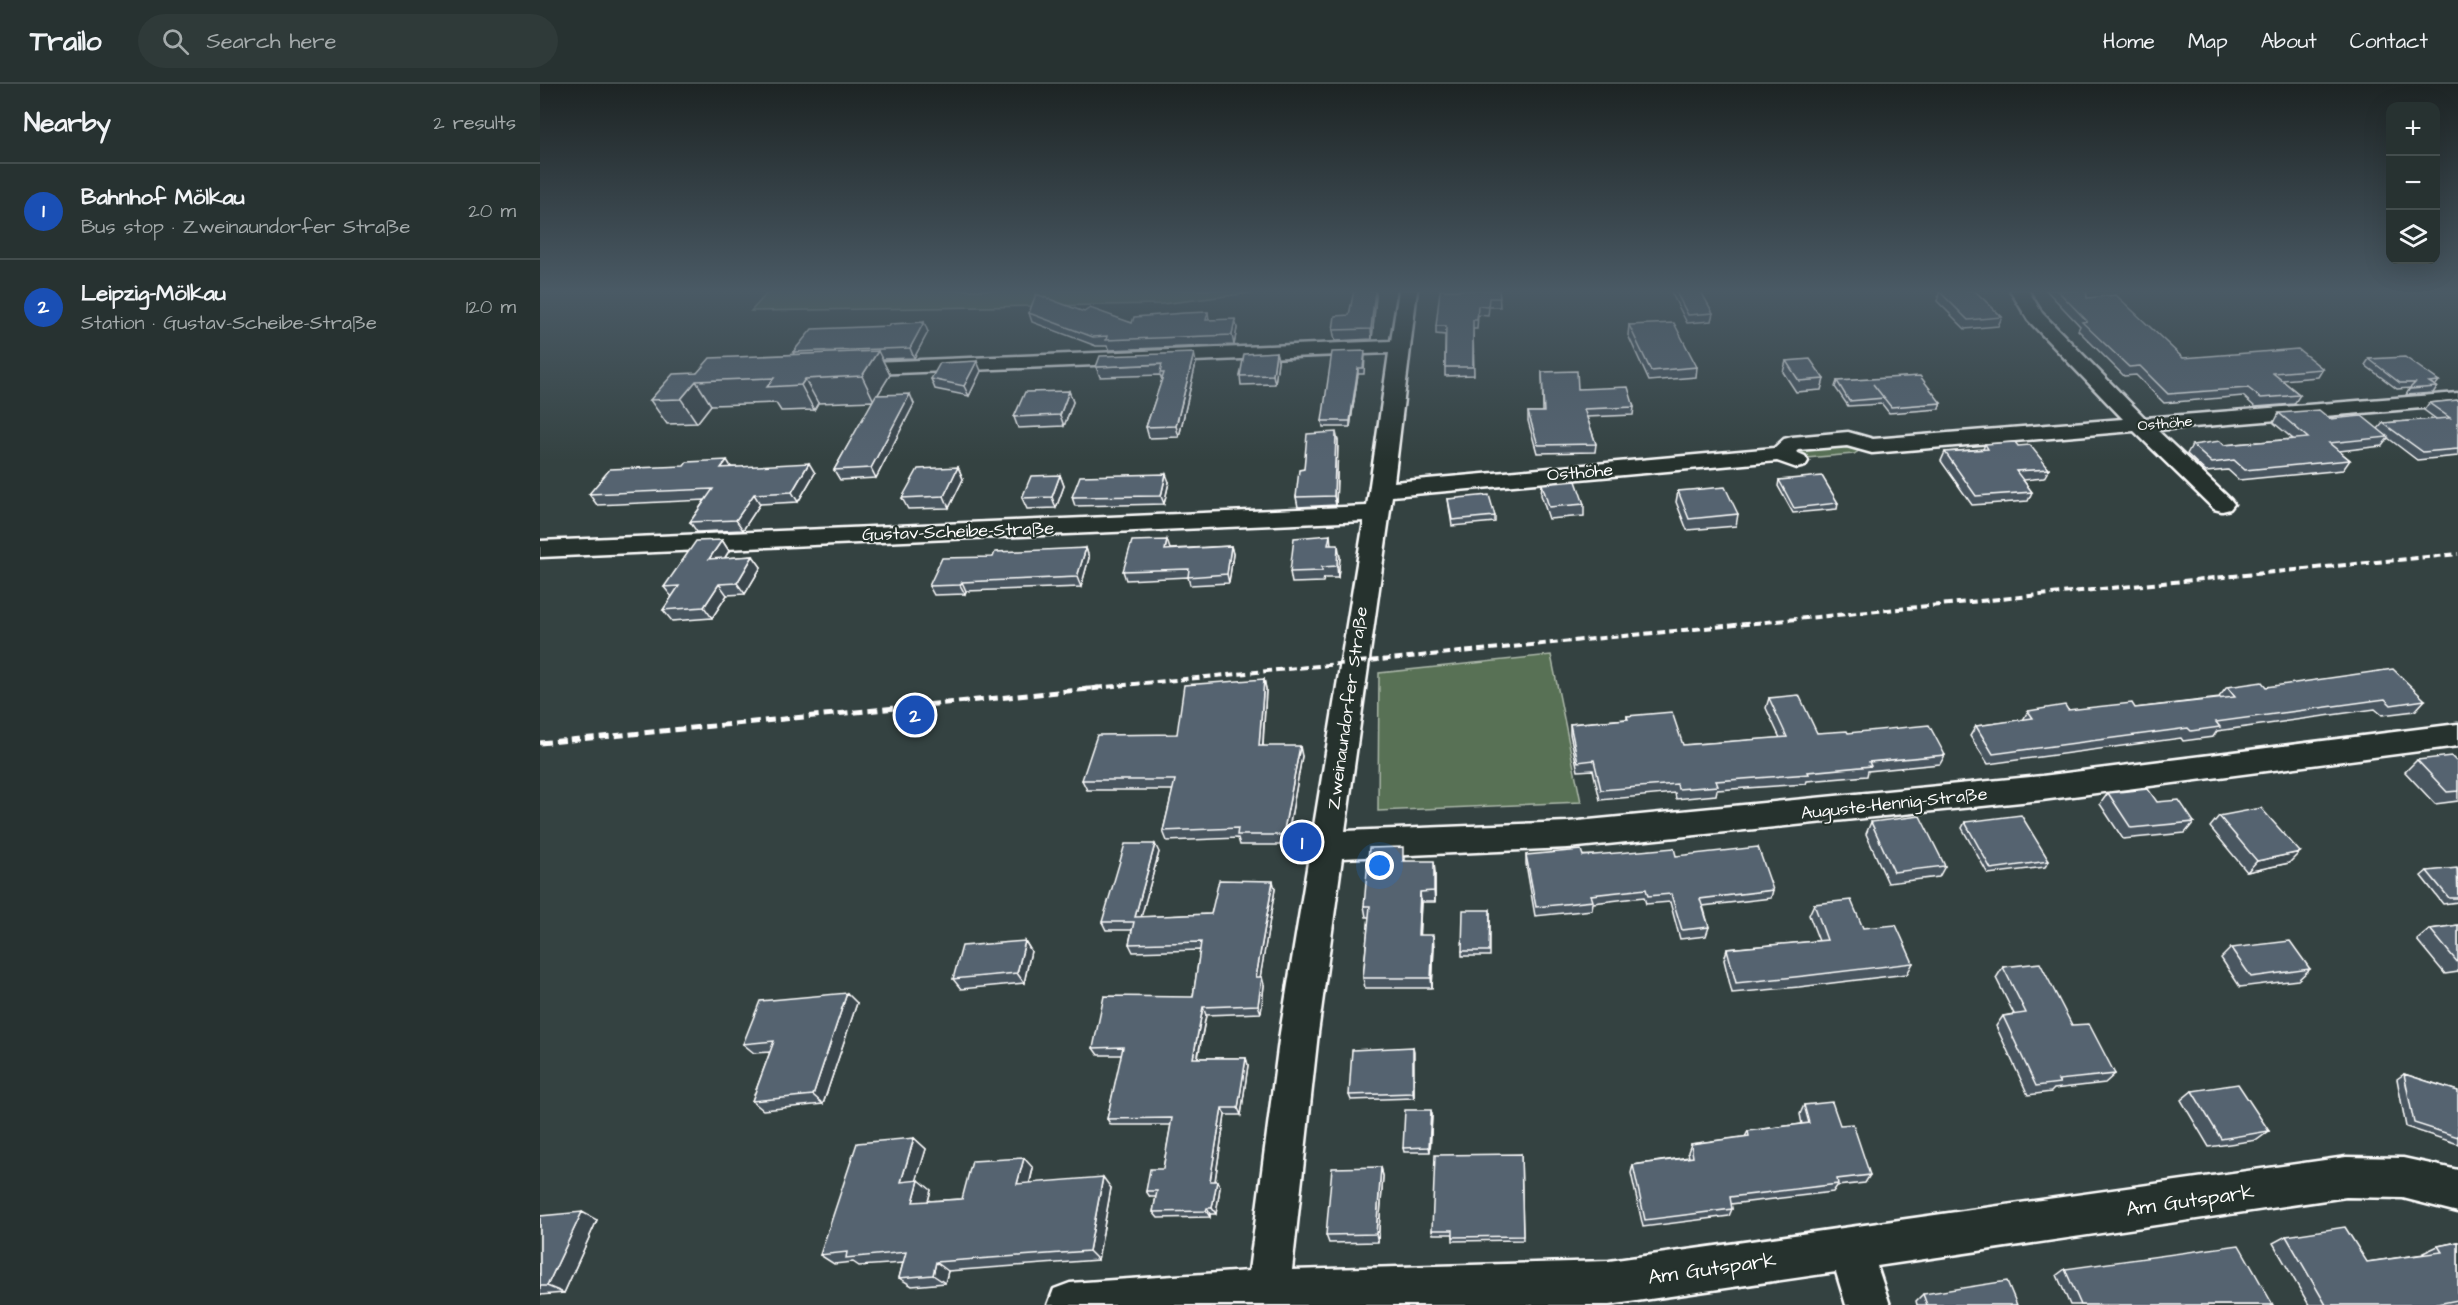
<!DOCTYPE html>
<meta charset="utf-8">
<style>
:root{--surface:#273231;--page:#2f3a39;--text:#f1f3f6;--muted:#a4aaab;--line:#434d4d;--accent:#ff9aa2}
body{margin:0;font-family:"Architects Daughter",sans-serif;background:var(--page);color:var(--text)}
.controls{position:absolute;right:18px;top:18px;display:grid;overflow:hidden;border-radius:12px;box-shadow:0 6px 24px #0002}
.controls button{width:54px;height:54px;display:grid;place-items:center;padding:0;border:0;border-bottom:2px solid var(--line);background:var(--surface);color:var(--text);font:30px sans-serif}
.you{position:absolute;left:840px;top:782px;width:21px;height:21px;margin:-15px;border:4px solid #fff;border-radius:50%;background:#1a73e8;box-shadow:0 0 0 9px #1a73e833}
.badge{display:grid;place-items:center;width:39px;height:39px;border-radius:50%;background:var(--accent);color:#fff;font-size:20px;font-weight:700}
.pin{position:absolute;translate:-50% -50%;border:3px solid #fff;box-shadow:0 2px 6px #0006}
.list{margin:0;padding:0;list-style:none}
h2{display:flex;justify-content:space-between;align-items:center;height:78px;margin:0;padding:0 24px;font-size:26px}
h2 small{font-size:20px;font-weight:400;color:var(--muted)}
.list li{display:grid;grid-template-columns:39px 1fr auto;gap:18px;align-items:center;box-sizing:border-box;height:96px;padding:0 24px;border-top:2px solid var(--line)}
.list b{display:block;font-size:22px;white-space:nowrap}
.list p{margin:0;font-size:20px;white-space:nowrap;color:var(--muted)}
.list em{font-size:20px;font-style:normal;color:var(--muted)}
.icon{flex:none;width:33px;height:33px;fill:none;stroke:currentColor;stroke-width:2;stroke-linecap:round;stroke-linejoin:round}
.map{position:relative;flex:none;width:1918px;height:1221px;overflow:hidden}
header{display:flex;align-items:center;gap:36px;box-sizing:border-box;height:84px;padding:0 30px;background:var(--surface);border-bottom:2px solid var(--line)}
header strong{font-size:28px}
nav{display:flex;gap:33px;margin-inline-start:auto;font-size:21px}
.search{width:420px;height:54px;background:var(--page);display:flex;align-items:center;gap:15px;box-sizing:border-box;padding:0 21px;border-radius:33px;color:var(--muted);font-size:22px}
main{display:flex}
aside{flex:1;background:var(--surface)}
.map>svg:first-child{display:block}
.green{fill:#597155;stroke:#acb8aa;stroke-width:1.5}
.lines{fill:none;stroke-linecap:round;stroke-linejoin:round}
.minor-casing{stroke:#fff;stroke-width:5}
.minor{fill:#26332d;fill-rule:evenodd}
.rail-far1{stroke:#fff;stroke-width:4;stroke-dasharray:8 4;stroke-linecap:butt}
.rail{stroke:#fff;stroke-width:5;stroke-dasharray:10 5;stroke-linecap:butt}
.wall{fill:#485660;stroke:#fff;stroke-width:1.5}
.shaded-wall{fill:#3b464e;stroke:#fff;stroke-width:1.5}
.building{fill:#546470;stroke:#fff;stroke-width:1.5}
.labels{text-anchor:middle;stroke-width:4.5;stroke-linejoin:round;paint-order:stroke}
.far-street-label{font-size:15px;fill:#fff;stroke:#26332d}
.street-label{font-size:18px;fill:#fff;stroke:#26332d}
.near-street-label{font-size:21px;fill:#fff;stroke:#26332d}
</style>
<header>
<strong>Trailo</strong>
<div class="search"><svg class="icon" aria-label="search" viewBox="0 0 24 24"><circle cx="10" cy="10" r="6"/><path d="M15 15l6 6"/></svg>Search here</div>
<nav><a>Home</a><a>Map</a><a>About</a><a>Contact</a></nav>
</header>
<main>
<aside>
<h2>Nearby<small>2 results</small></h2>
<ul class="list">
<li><span class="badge" style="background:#1a4fb4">1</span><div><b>Bahnhof Mölkau</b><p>Bus stop · Zweinaundorfer Straße</p></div><em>20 m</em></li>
<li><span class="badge" style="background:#1a4fb4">2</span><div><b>Leipzig-Mölkau</b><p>Station · Gustav-Scheibe-Straße</p></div><em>120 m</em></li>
</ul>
</aside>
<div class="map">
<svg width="1918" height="1221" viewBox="0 0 1918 1221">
<rect width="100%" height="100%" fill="#344241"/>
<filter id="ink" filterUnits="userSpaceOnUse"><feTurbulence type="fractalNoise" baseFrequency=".0167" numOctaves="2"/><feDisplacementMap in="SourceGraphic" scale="12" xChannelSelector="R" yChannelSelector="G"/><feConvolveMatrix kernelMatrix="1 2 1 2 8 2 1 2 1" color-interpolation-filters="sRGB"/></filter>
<g filter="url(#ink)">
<!-- green -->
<path class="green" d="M230,206h505l-113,14 -411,7z
M1306,359l14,4v3l-6,4 -48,4 -12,-5 1,-4z
M1011,571l30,147 -203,9 1,-138z"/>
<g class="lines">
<!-- minor casing -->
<g class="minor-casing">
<path id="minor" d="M859,206h18l-23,192 380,-34 10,-9 8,-2 56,-5 25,7 250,-20 -95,-99 -18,-30h18l14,23 103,105 313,-25v12l-301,25 73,69 4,5 -4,5 -8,2 -8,-2 -80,-78 -262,22 -25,-7 -49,4 -2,2 9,4 3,5 -3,5 -8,2 -20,-7 -385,35 -47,335 223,-9 474,-46 416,-52v22l-416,54 -474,48 -226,10 -24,175 -26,237 317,-9 737,-104 57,1 55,12v42l-55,-14 -57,-1 -469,69 13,39h-44l-10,-33 -227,33h-561l6,-16 16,-6 179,-12 31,-238 84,-512 -824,36v-16l827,-35 22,-153 -541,22 -7,-2 -3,-4 3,-4 7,-2 543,-22z"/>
</g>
<!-- minor -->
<use href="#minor" class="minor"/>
<!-- rail-far1 -->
<path class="rail-far1" d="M544,605l1374,-135"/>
<!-- rail -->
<path class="rail" d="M0,659l559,-55"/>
</g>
<!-- wall -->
<path class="wall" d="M959,206l1,17h-11l-1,9 -10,-1 -1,14h-4l1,46 -29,1v-41l-9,-1v-8z
M1130,206h30l13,23 -2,8 -24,2z
M1400,206h36l-1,1 27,26 -4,9 -33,3 -28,-28z
M1506,206h40l1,8 96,60 140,11 -5,8 -36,3 18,15 -6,9 -39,3 -12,-11 -79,7 -28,-28 -12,1 -46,-46 2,-4z
M836,212l-4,43 -37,2 -2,-11 16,-15z
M544,228l48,11 76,-11 1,8 28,8 -3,17 -125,5 -2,-4h-11l-64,-24 -3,-9z
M1089,241l68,42 -1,10 -47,4 -21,-46z
M388,248l-14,26 -32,1 8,16 -13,20 37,9 -38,74 -36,2 -6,-10 39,-69 -55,2 -4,7 -33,1 -5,-8 -65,2 -14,18 -30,1 -17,-24 47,-27 97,-19 -1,-2z
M736,268l2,9 -3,23 -34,1 -1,-9z
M825,272l-1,18h-6l-8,53h-27l-1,-6z
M1829,275l70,22 -4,5 2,1 -4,6 -27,2 4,-7 -13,1 -32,-24z
M1246,277l38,18 -3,11 -25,2 -13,-20z
M656,279l-17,74 -30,1 -3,-11 16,-47 -2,-5 -60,2 -4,-10z
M441,287l-12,25 -34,-7 -4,-10z
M1002,288l36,17 56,18 -1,8 -46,2 9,27 -1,8 -58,1 -9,-32v-9h15z
M1297,297l104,22 -2,6 -50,4 -7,-9 -34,2 -13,-19z
M529,307l4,11 -9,24 -46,2 -4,-11z
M1918,316v56l-41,4 -29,-22 -6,8 -43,5 11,9 -7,10 -104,10 -11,-10 -22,2 -19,-18 5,-9h32l69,-6 -19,-16 5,-10 51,6 48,10 5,-6 53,-4 -12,-9 5,-7z
M798,357l-2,64 -38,2 -2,-10 8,-28z
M1445,360l33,2 31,23 -5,9 -21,2 9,12 -4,9 -56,4 -31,-44 4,-9 38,-3z
M191,383l84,6 -17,29 -38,2 -17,26 -46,2 -7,-10 15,-22 -108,5 -8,-11z
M418,383l5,12 -14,29 -41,1 -6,-11z
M520,391l4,11 -8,22 -29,1 -5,-11z
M1239,396l59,23 -1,6 -44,4 -15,-27z
M629,398l-5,22 -89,2 -3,-9z
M1002,400l42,20v12l-35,3 -8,-24z
M1138,407l60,23 -2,12 -49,4 -11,-28z
M908,415l47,17v6l-43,4z
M790,451l1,10 9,12 -2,21h-14l-1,4 -31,1 -2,-11z
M182,456l7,11 -4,7 28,-2 8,11 -16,27 -18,1 -15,23 -40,3 -9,-11 9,-13 -8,-10z
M691,462l2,8 -4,29 -39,2 -2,-8 -62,3 -3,-9 46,-22z
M546,464l3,10 -8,29 -115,4 -1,3 -31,1 -5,-9 64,-29z
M724,595l2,10 -3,57 39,10 -16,89h-46l-2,-7 -71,3 -4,-10 10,-41h-86l-5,-10 95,-46z
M1687,603h39l159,13 -10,11 -33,4 -7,-6 -158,22 -4,6 -30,4 -2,-3 -193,26 -18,-28 6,-10 47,-6 5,-9 107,-3 85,-10 -1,-1z
M1229,614l48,35h31l97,22 -5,9 -72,7 -1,5 -60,5 -1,3 -89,6 -1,5 -40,4 -1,-6 -75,7 -7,-30 -15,1 -8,-37v-10l57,-5v-3l56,29 97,-7 -14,-30z
M1877,676l41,3v38l-23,3 -30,-32z
M1568,709l49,9 37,20 -9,11 -62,6 -23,-35z
M1679,732l70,47 -42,9 -37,-45z
M1331,738l74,44 -6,11 -51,6 -22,-49z
M1425,738l84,39 -4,6 -57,7 -26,-46z
M619,768l-18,65 70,-3 64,-25 -15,88 4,8 -3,28 -55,2 -8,43h48l2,7 -7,50h-16l-10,66 5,6 -4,27h-6v3l-52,1 -5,-6 3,-15h-6l-4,-6 17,-22 8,-44h-60l-4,-6 15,-64h-24l-5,-7 100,-51 7,-47 -67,2 -4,-8 3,-14h-26l-4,-8z
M986,771l150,1 97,34 -2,8 -68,8 6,21 -3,9 -26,3 -10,-37 -24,2 -2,-7 -51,6 -1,7 -57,6 -9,-52z
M865,774v3l30,11v30h-14l-2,33 15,11 -2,42h-67l-2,-10 6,-61h-3l-2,-11z
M1918,785v33l-15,2 -22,-28 6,-5z
M1274,820l49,24 50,35 -6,11 -108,13 -67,6 -8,-33 3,-11 92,-8 -10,-26z
M950,826v46h-28v-5z
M1918,841v47l-13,2 -28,-34 13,-11z
M485,857l6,10 -7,32 -63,6 -8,-10z
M1691,864l79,21 -12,11 -58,7 -19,-29z
M1463,883l69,58 43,49 -10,9 -51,6 -3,3 -23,3 -32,-69 7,-10 11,-2 -18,-36z
M317,919l-34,101 -60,6 -11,-9 18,-49 -16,1 -11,-9z
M873,963l1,51 -63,2 -2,-5z
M1864,990l54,17v53l-52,-17 -9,-48z
M1652,1007l77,40 -12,9 -48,7 -28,-47z
M1264,1021l36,20 30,50 -5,8 -28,3 -4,6 -102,12 1,5 -3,7 -86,11 -12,-54 2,-8 56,-8 -1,-5 3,-8 54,-7 3,-6 54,-7 -2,-10z
M892,1031l-2,37h-26l-1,-4z
M374,1054l12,11 -10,31 15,10 -3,11 34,-2 71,-31 -3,15 81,5 -13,72 -150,11 -3,12 -33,3 -13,-8 4,-15 -44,3 -6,-4 -19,2 -14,-9z
M981,1070l2,86 -70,1v-7h-20l-1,-4z
M841,1083l2,9 -5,66 -49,1 -3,-8z
M0,1132l57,4 -33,73 -24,2z
M1746,1152l81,26 57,-8 -1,-1 15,-7 20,-4v62l-7,1h-142l-36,-62z
M1525,1185l208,36h-203l-13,-30z
M1383,1210l94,11h-100l-1,-4z"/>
<!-- shaded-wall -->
<path class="shaded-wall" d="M835,206h1v6l-4,43 -1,-10z
M695,235l2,9 -3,17 -2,-10z
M384,238l4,10 -14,26 -4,-10z
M338,267l12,24 -16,26 -12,-25z
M736,268l2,9 -3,23 -2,-9z
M654,269l2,10 -17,74 -3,-11z
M437,277l4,10 -12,25 -5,-10z
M818,284v6l-8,53v-6z
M265,295l13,24 -4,7 -13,-25z
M156,297l15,24 -14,18 -16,-24z
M529,307l4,11 -9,24 -4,-11z
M370,310l4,10 -38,74 -5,-10z
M796,348l2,9 -2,64 -2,-9z
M187,376l6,10 -12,-2z
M269,379l6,10 -17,29 -6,-10z
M418,383l5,12 -14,29 -5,-12z
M626,390l3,8 -5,22 -3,-8z
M520,391l4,11 -8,22 -4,-11z
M214,410l6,10 -17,26 -7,-10z
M182,456l7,11 -12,19 -8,-11z
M627,456l3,9 -3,9 -2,-8z
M798,461l2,12 -2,21 -1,-12z
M691,462l2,8 -4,29 -2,-9z
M546,464l3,10 -8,29 -4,-10z
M213,472l8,11 -16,27 -8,-11z
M422,498l4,9 -1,3 -5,-9z
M179,500l8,11 -15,23 -8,-11z
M724,595l2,10 -4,67 -3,-10z
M760,662l2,10 -16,89 -3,-10z
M615,760l4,8 -20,73 -4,-8z
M1760,768l-11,11 -42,9 10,-11z
M894,777l1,11v30l-1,-11z
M733,797l2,8 -16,95 -3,-7z
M880,808l1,10 -2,44 -1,-11z
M893,851l1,11 -2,42 -1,-10z
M485,857l6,10 -7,32 -7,-10z
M722,893l2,8 -3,28 -3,-8z
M307,909l10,10 -34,101 -10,-9z
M663,923l3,8 -10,50 -3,-7z
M873,963l1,4v47l-1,-5z
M706,974l2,7 -7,50 -3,-7z
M682,1024l3,7 -11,72 -4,-6z
M891,1026l1,5 -2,37 -1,-5z
M374,1054l12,11 -13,43 -12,-10z
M484,1074l9,10 -6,26 -10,-10z
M841,1083l2,9 -5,66 -2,-8z
M563,1093l8,11 -13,72 -9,-9z
M379,1096l12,10 -6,22 -12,-10z
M677,1097l3,6 -4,27 -4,-6z
M667,1124l3,6v3l-4,-6z
M42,1128l15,8 -33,73 -17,-7z
M396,1178l12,9 -3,12 -12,-8z"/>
<!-- building -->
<path class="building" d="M814,206h21l-4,39 -38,1 2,-14 14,-1z
M900,206h59l1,8h-11l-1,9 -10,-1 -1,14h-4v47h-28l1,-41h-10z
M1135,206h25l13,23 -25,2z
M1401,206h35l-1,1 27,26 -34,3 -28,-28z
M1517,206h29l1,8 29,-3 67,63 115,-9 25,20 -50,4 27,22 -39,3 -13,-10 -80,6 -28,-28 -11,1 -47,-45 5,-1z
M496,210l48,18 6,-4 42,15 2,-6 50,-4 24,-1 -2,8 29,-1 -3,16 -126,5 1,-4 -14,1 -64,-24z
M384,238l-14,26 -117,4 19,-23 77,-3 1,-2z
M1134,239l23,44 -46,4 -22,-46z
M338,267l-16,25 -57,3 -4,6 -34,2 7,-9 -78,3 -15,18 -31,1 23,-26 24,-1 13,-15z
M825,267l-2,17h-5l-8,53h-28l10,-69z
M736,268l-3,23 -33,1 4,-22z
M654,269l-18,73 -30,1 18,-54h-4l2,-9 -66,3 4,-11z
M1865,273l34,24 -10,1 8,5 -28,2 6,-6h-15l-31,-24z
M1270,275l14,20 -25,2 -13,-20z
M437,277l-13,25 -33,-7 9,-16z
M1037,287l1,18 50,-2 6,20 -50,2 12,35 -58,1 -10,-33h16l-2,-40z
M1380,292l21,27 -50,4 -18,-23 11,14 -35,3 -12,-20z
M529,307l-9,24 -46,2 11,-25z
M370,310l-39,74 -37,2 42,-75z
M1918,316v49l-35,3 -40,-29 67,-5 -21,-15z
M1779,326l11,9 32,-3 26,21 -59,6 21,17 -105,10 -11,-10 -22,3 -20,-18 28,-4 4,4 84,-7 -29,-25z
M796,348l-2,64 -38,1 3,-27 5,-1 3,-35z
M1475,358l3,4 12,-1 19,24 -33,2 16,21 -56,4 -31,-44 43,-3 -3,-5z
M187,376l-6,8 88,-5 -17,29 -38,2 -18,26 -46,2 23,-33 -124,5 21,-25 74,-3 3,-4z
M418,383l-14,29 -42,2 16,-29z
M626,390l-5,22 -89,1 8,-21z
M520,391l-8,22 -30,1 9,-22z
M1282,392l16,27 -44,5 -15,-28z
M1036,397l8,23 -35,3 -7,-23z
M1185,403l13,27 -49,5 -11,-28z
M949,411l6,21 -43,4 -4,-21z
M790,451l-2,10h10l-1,21 -15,1v4l-32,1 4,-34z
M182,456l-13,19 44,-3 -16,27 -18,1 -15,23 -41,3 16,-24 -15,1 32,-46z
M627,456l-2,10 66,-4 -4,28 -39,3 1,-8 -66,2 9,-30z
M546,464l-9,29 -115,5 -2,3 -31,1 13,-28 51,-1 2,-5z
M1853,585l32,31 -34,5 -6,-6 -169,23 4,5 -29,4 -3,-3 -195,26 -17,-28 57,-8 -5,-7 37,-6 3,5 64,-7 3,5 100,-11 -8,-10 35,-5 4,5z
M724,595l-5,67h41l-17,89h-46l1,-7 -75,3 12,-51h-93l15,-45 80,-1 7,-49z
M1259,611l18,38 30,-2 1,2 81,-8 16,30 -76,7 2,4 -63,6 1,2 -93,7 2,5 -40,3 -1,-5 -76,6 -7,-30 -16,2 -8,-38 58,-5 -1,-3 45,-4 11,33 104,-8 -18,-39z
M1911,672l7,7v28l-11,1 -30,-32z
M1608,705l9,13 22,-2 15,22 -63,6 -23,-35z
M1721,724l39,44 -43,9 -38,-45z
M1481,731l28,46 -58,8 -26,-47z
M1380,732l25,50 -51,6 -23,-50z
M585,760h30l-20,73 76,-3 8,-34 54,1 -17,96h6l-4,28 -55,2 -10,51h53l-8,50h-16l-12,73h7l-5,27h-5l-1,3 -53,1 4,-21h-11l4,-22h13l9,-51 -65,1 16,-72 -30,1 11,-52 89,1 8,-55 -72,2 5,-22h-32z
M863,763v14h31v30l-14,1 -2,43h15l-2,43h-68l7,-72h-6l5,-58z
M1218,763l15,43 -73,9 9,28 -27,3 -11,-36 -23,2 -2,-7 -55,6 2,6 -57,6 -10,-52 55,-5 2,6 91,-8 2,8z
M1917,784l1,30h-9l-22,-27z
M1311,816l12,28 33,-3 17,38 -109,13 -68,7 -9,-34 100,-9 -13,-36z
M923,826h27l-1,41h-27z
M1918,841v38l-28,-34z
M485,857l-8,32 -64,6 9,-33z
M1750,857l20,28 -59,8 -20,-29z
M1500,879l32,62 17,-1 26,50 -57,6 2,3 -24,3 -33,-70 23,-3 -23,-46z
M307,909l-34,102 -61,6 22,-60 -31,3 17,-43z
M873,963v46l-64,2 3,-45z
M1864,990l54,17v46l-44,-14z
M1698,1000l31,47 -48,8 -29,-48z
M1292,1018l8,23 13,-1 17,51 -33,4 1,5 -108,13 2,12 -87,11 -12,-55 60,-8 -2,-13 58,-8 -1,-5 61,-8 -5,-18z
M865,1026h26l-2,37 -26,1z
M374,1054l-13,44 18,-2 -6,22 49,-3 10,-38 52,-3 -7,26 86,-7 -14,74 -153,11 -3,13 -34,3 7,-26 -60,6 1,-6 -27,3 37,-112z
M981,1070l2,82 -70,1v-7h-21l3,-75z
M841,1083l-5,67 -50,1 6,-67z
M42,1128l-35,74h-7v-70z
M1805,1143l22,35 75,-10 -4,-6 20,-4v58l-26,5h-106l-40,-69z
M1699,1161l34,60h-192l-16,-36z
M1467,1197l10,24h-90l-4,-11z"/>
</g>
<!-- sky -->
<linearGradient id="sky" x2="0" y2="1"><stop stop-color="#1d2424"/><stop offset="0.55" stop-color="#4a5a65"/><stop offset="1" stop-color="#4a5a65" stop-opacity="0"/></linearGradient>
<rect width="1918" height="377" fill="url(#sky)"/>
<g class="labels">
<!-- far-street labels -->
<g class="far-street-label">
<text transform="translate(1625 339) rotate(-5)" y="5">Osthöhe</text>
</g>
<!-- street labels -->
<g class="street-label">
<text transform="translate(1040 388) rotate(-5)" y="6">Osthöhe</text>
<text transform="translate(418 447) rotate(-2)" y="6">Gustav-Scheibe-Straße</text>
<text transform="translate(807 624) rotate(-82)" y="6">Zweinaundorfer Straße</text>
<text transform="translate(1354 719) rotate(-6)" y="6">Auguste-Hennig-Straße</text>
</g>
<!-- near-street labels -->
<g class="near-street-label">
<text transform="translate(1650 1116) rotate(-8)" y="7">Am Gutspark</text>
<text transform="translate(1172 1184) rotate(-8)" y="7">Am Gutspark</text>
</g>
</g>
</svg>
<div class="controls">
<button>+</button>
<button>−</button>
<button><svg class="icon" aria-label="layers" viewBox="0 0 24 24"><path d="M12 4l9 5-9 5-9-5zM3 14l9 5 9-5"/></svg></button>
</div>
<div class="you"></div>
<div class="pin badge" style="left:762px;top:758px;background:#1a4fb4">1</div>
<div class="pin badge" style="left:375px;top:631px;background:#1a4fb4">2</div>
</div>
</main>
